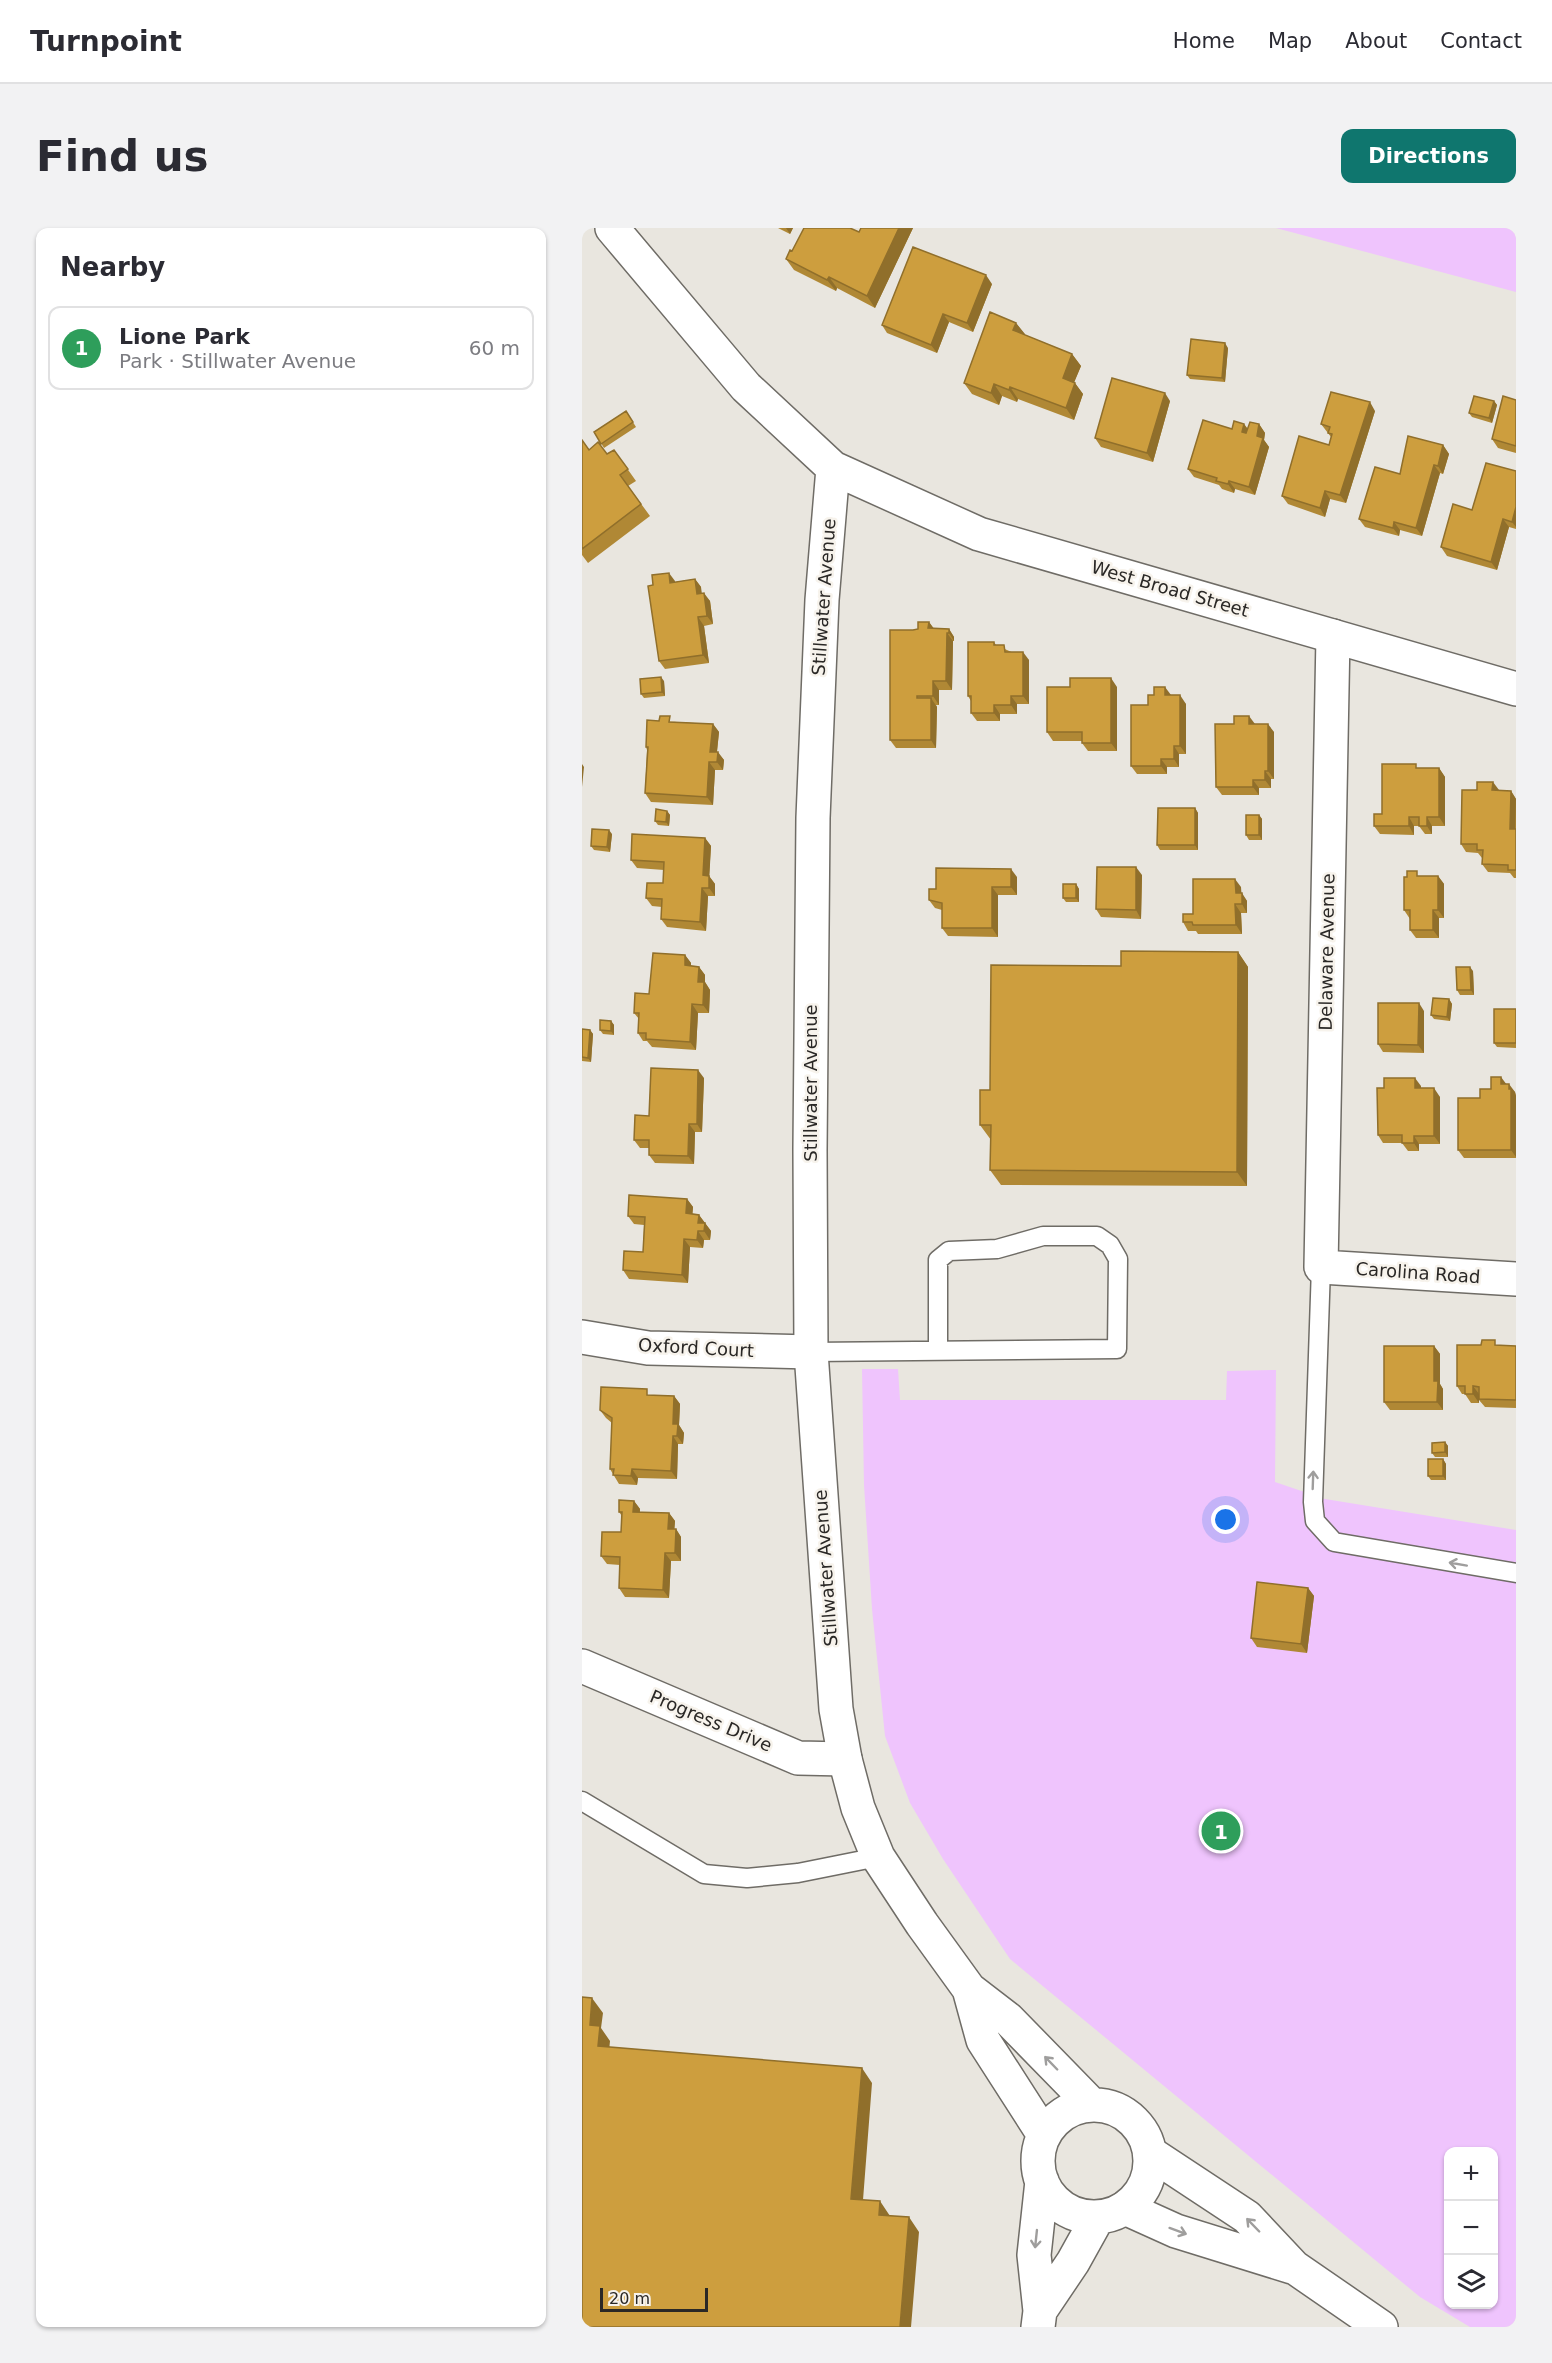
<!DOCTYPE html>
<meta charset="utf-8">
<style>
:root{--surface:#fff;--page:#f2f2f3;--text:#2b2b33;--muted:#7c7c81;--line:#e1e1e2;--accent:#0f766e}
body{margin:0;font-family:"DejaVu Sans",sans-serif;background:var(--page);color:var(--text)}
.controls{position:absolute;right:18px;bottom:18px;display:grid;overflow:hidden;border-radius:12px;box-shadow:0 2px 4px #0004}
.controls button{width:54px;height:54px;display:grid;place-items:center;padding:0;border:0;border-bottom:2px solid var(--line);background:var(--surface);color:var(--text);font:30px sans-serif}
.scale{position:absolute;left:18px;bottom:15px;width:108px;box-sizing:border-box;padding-left:6px;border:3px solid #2a2826;border-top:0;font-size:16px;line-height:21px;white-space:nowrap;color:#2a2826;-webkit-text-stroke:4px #f7f3ec;paint-order:stroke}
.you{position:absolute;left:644px;top:1292px;width:21px;height:21px;margin:-15px;border:4px solid #fff;border-radius:50%;background:#1a73e8;box-shadow:0 0 0 9px #1a73e833}
.badge{display:grid;place-items:center;width:39px;height:39px;border-radius:50%;background:var(--accent);color:#fff;font-size:20px;font-weight:700}
.pin{position:absolute;translate:-50% -50%;border:3px solid #fff;box-shadow:0 2px 6px #0006}
.list{margin:0;padding:0;list-style:none}
h2{display:flex;justify-content:space-between;align-items:center;height:78px;margin:0;padding:0 24px;font-size:26px}
h2 small{font-size:20px;font-weight:400;color:var(--muted)}
.list li{display:grid;grid-template-columns:39px 1fr auto;gap:18px;align-items:center;box-sizing:border-box;height:84px;margin:0 12px 12px;padding:0 12px;border:2px solid var(--line);border-radius:12px}
.list b{display:block;font-size:22px;white-space:nowrap}
.list p{margin:0;font-size:20px;white-space:nowrap;color:var(--muted)}
.list em{font-size:20px;font-style:normal;color:var(--muted)}
.icon{flex:none;width:33px;height:33px;fill:none;stroke:currentColor;stroke-width:2;stroke-linecap:round;stroke-linejoin:round}
.map{position:relative;flex:none;width:934px;height:2099px;overflow:hidden;border-radius:12px}
header{display:flex;align-items:center;gap:36px;box-sizing:border-box;height:84px;padding:0 30px;background:var(--surface);border-bottom:2px solid var(--line)}
header strong{font-size:28px}
nav{display:flex;gap:33px;margin-inline-start:auto;font-size:21px}
.intro{display:flex;align-items:center;justify-content:space-between;box-sizing:border-box;height:144px;padding:0 36px}
h1{margin:0;font-size:42px}
.button{padding:15px 27px;border-radius:12px;background:var(--accent);color:#fff;font-size:21px;font-weight:700}
main{display:flex;gap:36px;padding:0 36px}
aside{flex:1;background:var(--surface);border-radius:12px;box-shadow:0 2px 4px #0004}
.map>svg:first-child{display:block}
.green{fill:#efc4fd;fill-rule:evenodd}
.lines{fill:none;stroke-linecap:round;stroke-linejoin:round}
.service-casing{stroke:#6f6c66;stroke-width:21}
.minor-casing{stroke:#6f6c66;stroke-width:36}
.tertiary-casing{stroke:#6f6c66;stroke-width:36}
.secondary-casing{stroke:#6f6c66;stroke-width:36}
.service{stroke:#fff;stroke-width:18}
.minor{stroke:#fff;stroke-width:33}
.tertiary{stroke:#fff;stroke-width:33}
.secondary{stroke:#fff;stroke-width:33}
.wall{fill:#b08835}
.shaded-wall{fill:#906f2b}
.building{fill:#cd9e3e;stroke:#906f2b;stroke-width:1.5}
.oneway{stroke:#9f9e9d}
.labels{text-anchor:middle;stroke-width:5;stroke-linejoin:round;paint-order:stroke}
.street-label{font-size:18px;fill:#2a2826;stroke:#f7f3ec}
</style>
<header>
<strong>Turnpoint</strong>
<nav><a>Home</a><a>Map</a><a>About</a><a>Contact</a></nav>
</header>
<div class="intro"><h1>Find us</h1><a class="button">Directions</a></div>
<main>
<aside>
<h2>Nearby<small></small></h2>
<ul class="list">
<li><span class="badge" style="background:#2e9e5b">1</span><div><b>Lione Park</b><p>Park · Stillwater Avenue</p></div><em>60 m</em></li>
</ul>
</aside>
<div class="map">
<svg width="934" height="2099" viewBox="0 0 934 2099">
<rect width="100%" height="100%" fill="#e9e6df"/>
<!-- green -->
<path class="green" d="M694,0h240v64z
M280,1141h36l2,31h326l1,-29 49,-1 -1,112 50,17 191,31v797h-46l-50,-30 -410,-338 -67,-100 -33,-56 -25,-67 -13,-127 -8,-124zM867,1924h45v152h-45z"/>
<g class="lines">
<!-- service casing -->
<g class="service-casing">
<path id="service" d="M739,1039l-8,235 2,19 19,21 182,31
M229,1124l306,-3 1,-90 -8,-14 -13,-9h-54l-46,13 -48,2 -11,9v90
M0,1573l122,73 43,4 51,-5 80,-16"/>
</g>
<!-- minor casing -->
<g class="minor-casing">
<path id="minor" d="M751,408l-12,631 195,12
M0,1109l66,11 163,4
M0,1438l216,92 47,1"/>
</g>
<!-- tertiary casing -->
<g class="tertiary-casing">
<path id="tertiary" d="M568,1925l97,64 47,50 87,60
M543,1980l51,23 116,36"/>
</g>
<!-- secondary casing -->
<g class="secondary-casing">
<path id="secondary" d="M30,0l134,159 87,81 146,66 537,155
M251,240l-11,132 -9,218 -3,332 1,202 25,357 9,50 13,49 20,49 44,67 47,65 39,30 84,86
M387,1761l14,51 61,95
M456 1933a56 56 0 1 1 112 0a56 56 0 1 1-112 0Z
M458,2083l33,-49 25,-45
M456,2099l2,-16 -6,-56 8,-74"/>
</g>
<!-- service -->
<use href="#service" class="service"/>
<!-- minor -->
<use href="#minor" class="minor"/>
<!-- tertiary -->
<use href="#tertiary" class="tertiary"/>
<!-- secondary -->
<use href="#secondary" class="secondary"/>
</g>
<!-- wall -->
<path class="wall" d="M196,0h15l-3,6z
M279,0h52l-38,80 -38,-20 -1,3 -42,-21 -8,-11 6,-8 67,-19z
M410,56l-19,48 -24,-10 -12,31 -50,-20 -5,-8z
M434,95l9,12 47,19 9,12 -7,16 9,12 -9,26 -56,-21 -1,3 -15,-6 -3,9 -27,-11 -8,-11z
M646,120l-3,34 -35,-3 -3,-4z
M934,172v53l-18,-5 -6,-9z
M588,173l-17,61 -52,-15 -6,-9z
M912,173l3,4 -5,18 -20,-6 -3,-4z
M44,183l10,16 -32,21 -10,-16z
M793,183l-29,92 -16,-4 -5,18 -37,-13 -6,-8 47,-51 2,-8 -10,-13z
M662,196l4,5 11,-5 6,9 -1,7 5,7 -14,48 -20,-6 -1,4 -12,-4 -3,-4 -25,-8 -6,-8 44,-40z
M0,212l7,10 18,4 7,-4 22,31 -8,5 22,30 -62,47 -6,-8z
M861,217l6,9 -6,20 -3,-1 -18,63 -22,-6 -1,6 -34,-9 -6,-8 41,-45z
M934,243v58l-7,-2 -12,43 -50,-14 -6,-9 31,-37z
M113,351l6,8v6l9,8 3,23 -9,2 5,37 -44,6 -6,-8 16,-79z
M347,394l4,6 16,1 5,8v4h-1l-1,49h-13v15h-3l1,2 -1,41h-40l-6,-8 23,-110 5,-1z
M412,414l2,3 33,15v44h-12v10h-17v7h-23l-6,-8v-12l-3,-5z
M82,453l1,15 -21,2 -3,-4z
M535,459v64h-29l-6,-8v-2h-29l-6,-9z
M572,467h17l15,9v50h-7v13h-12v7h-30l-6,-8 17,-61z
M77,493l54,3 6,8 -2,20 7,8 -1,10h-8l-2,35 -62,-3 -6,-9 2,-43 -1,-3z
M673,496l19,8v47h-3v9h-12v7h-37l-6,-8z
M838,540h19l6,9v49h-13v8h-7l-6,-8h-5v9l-34,-1 -6,-8 8,-12z
M917,563h12l5,8v79h-2l-4,-5 -22,-1 -6,-8v-6l-4,-5 -12,-1 -5,-8z
M613,580l3,5v37h-38l-3,-5z
M85,583l3,4 -1,11 -11,-1 -3,-4z
M677,587l3,4v21h-13l-3,-5z
M30,606l-2,18 -16,-2 -3,-4z
M123,610l6,8 -2,30 6,8v12h-7l-2,35 -39,-4 -6,-8 1,-12 -10,-1 -6,-8 17,-15 1,-13 -27,-2 -6,-8z
M560,647l-1,44 -40,-2 -5,-8z
M839,648h17l6,8v34h-5v20h-23l-6,-8v-11l-6,-9z
M435,649v18h-19v42l-50,-1 -6,-8v-18l-7,-2 -6,-8 7,-11z
M494,656l3,5v13h-13l-3,-4z
M659,659v6l6,8v12h-6l1,21h-44l-2,-3h-8l-5,-9 10,-8z
M656,724l10,15 -1,219 -246,-1 -11,-15 1,-30 -11,-15 10,-35 131,-124z
M103,727l6,8v3l8,1 6,8v7l5,8 -1,23h-11l-2,37 -44,-3 -5,-6h-4l-5,-8 1,-14 -5,-6 15,-19z
M891,743l1,24h-14l-3,-5z
M867,771l3,5 -2,17 -16,-2 -3,-4z
M934,781v39l-19,-1 -3,-4z
M842,783v42l-41,-1 -5,-8z
M29,793l3,4v10l-11,-1 -3,-4z
M0,801l8,1 3,4 -2,28 -9,-1z
M122,850l-2,54h-7l-1,32 -39,-1 -6,-8v-7h-9l-6,-8 15,-24z
M924,856l9,8 1,4v62h-52l-6,-8 22,-52 11,-9z
M839,858v2l19,9v47h-21v7h-11l-6,-8h-19l-5,-8z
M105,971l6,8 -1,7 7,1 12,16 -1,9h-6l-1,8 -13,-1 -2,36 -59,-4 -6,-9 20,-18 1,-27 -10,-1 -6,-8z
M916,1117l18,1v62l-31,-1 -6,-7v3h-8l-6,-9h-3l-5,-8z
M852,1118l6,8v30l3,5v21h-53l-6,-8z
M69,1167l23,1 6,8 -1,21 5,8 -1,11h-5l-1,35 -39,-1 -1,7 -18,-1 -9,-15 2,-46 -6,-5 -6,-8z
M863,1214l3,4v11h-13l-3,-4z
M861,1231l3,5v16h-15l-3,-4z
M52,1273l6,8v3l29,1 6,8 -1,8h2l5,8v24h-10l-2,37 -44,-1 -6,-9 1,-23 -13,-1 -6,-8 20,-24 1,-16 -3,-4z
M726,1360l6,8 -7,57 -50,-6 -6,-9z"/>
<!-- shaded-wall -->
<path class="shaded-wall" d="M204,0h7l-3,6z
M317,0h14l-38,80 -8,-12z
M404,47l6,9 -19,48 -6,-9z
M247,49l8,11 -1,3 -9,-11z
M361,86l6,8 -12,31 -6,-8z
M434,95l9,11 -3,8 -9,-12z
M643,115l3,5 -3,34 -3,-4z
M490,126l9,12 -10,24 -8,-12z
M493,155l8,11 -9,26 -8,-12z
M412,156l8,12 -3,9 -8,-12z
M428,159l8,12 -1,3 -8,-12z
M583,165l5,8 -17,61 -6,-9z
M912,173l3,4 -5,18 -3,-5z
M788,174l5,9 -29,92 -6,-8z
M662,196l6,9 -2,8 -6,-9z
M677,196l6,9 -1,7 5,7 -14,48 -6,-8z
M861,217l6,9 -6,20 -5,-8z
M852,237l6,8 -18,63 -6,-8z
M647,253l6,8 -1,4 -6,-9z
M743,263l5,8 -5,18 -5,-9z
M934,279v20l-4,-5z
M921,291l6,8 -12,43 -6,-8z
M812,294l6,8 -1,6 -6,-8z
M87,345l6,8 1,10 -6,-8z
M113,351l6,8 2,15 -6,-8z
M122,365l6,8 3,23 -6,-8z
M116,389l6,9 5,37 -6,-8z
M347,394l6,8 -7,-2z
M367,401l5,8v4l-5,-8z
M365,405l6,8 -1,49 -6,-9z
M441,424l6,8v44l-6,-8z
M79,449l3,4 1,15 -3,-4z
M529,450l6,9v64l-6,-8z
M351,453l6,9v15l-6,-9z
M583,459l6,8h-6z
M598,467l6,9v50l-6,-8z
M429,468l6,8v10l-6,-9z
M349,470l6,9 -1,41 -5,-8z
M412,477l6,9v7l-6,-8z
M667,488l6,8h-6z
M131,496l6,8 -3,28 -6,-8z
M686,496l6,8v47l-6,-8z
M592,518l5,8v13l-5,-8z
M136,524l6,8 -1,10 -6,-8z
M579,531l6,8v7l-6,-8z
M127,534l6,8 -2,35 -6,-8z
M0,536l2,3 -2,20z
M857,540l6,9v49l-6,-9z
M683,543l6,8v9l-6,-8z
M671,552l6,8v7l-6,-8z
M911,554l6,8h-7z
M929,563l5,8 -1,38 -5,-8z
M613,580l3,5v37l-3,-5z
M85,583l3,4 -1,11 -3,-4z
M677,587l3,4v21l-3,-5z
M827,589l5,9v9l-5,-9z
M845,589l5,9v8l-5,-8z
M27,602l3,4 -2,18 -3,-5z
M123,610l6,8 -2,37 -6,-8z
M554,639l6,8 -1,44 -5,-9z
M429,641l6,8v18l-6,-8z
M127,648l6,8v12l-6,-8z
M856,648l6,8v34l-6,-8z
M653,651l6,8 1,14 -6,-8z
M494,656l3,5v13l-3,-4z
M410,659l6,8v42l-6,-9z
M120,660l6,8 -2,35 -6,-9z
M660,665l5,8v12l-5,-9z
M653,676l6,9 1,21 -6,-9z
M851,682l6,8v20l-6,-8z
M656,724l10,15 -1,219 -10,-14z
M103,727l6,8v11l-6,-9z
M117,739l6,8v7l5,8 -1,23 -6,-8 -5,-23z
M888,739l3,4 1,24 -3,-5z
M867,771l3,5 -2,17 -3,-4z
M837,775l5,8v42l-6,-8z
M110,776l6,9 -2,37 -6,-8z
M29,793l3,4v10l-3,-4z
M8,802l3,4 -2,28 -3,-4z
M116,842l6,8 -2,54 -5,-8z
M919,849l6,8 -6,-1z
M833,850l6,8v11l-6,-9z
M927,856l6,8 1,4v61l-5,-7z
M852,860l6,9v47l-6,-8z
M107,896l6,8 -1,32 -6,-8z
M832,908l5,8v7l-5,-8z
M105,971l6,8 -1,15 -6,-9z
M117,987l6,8h-7z
M123,995l6,8 -1,9 -6,-9z
M116,1003l6,9 -1,8 -6,-8z
M102,1011l6,8 -2,36 -6,-8z
M852,1118l6,8v30l3,5v21l-6,-8 -3,-21z
M891,1158l6,8v9l-6,-9z
M92,1168l6,8 -1,21 5,8 -1,11 -6,-8 -4,-12z
M91,1208l5,8 -1,35 -6,-8z
M863,1214l3,4v11l-3,-5z
M861,1231l3,5v16l-3,-4z
M50,1241l6,9 -1,7 -6,-9z
M52,1273l6,8 -1,11 -6,-8z
M87,1285l6,8 -1,16 -6,-8z
M94,1301l5,8v24l-6,-8z
M83,1325l6,8 -2,37 -6,-8z
M726,1360l6,8 -7,57 -6,-9z
M10,1770l11,15 -2,15 9,13 -2,20 -10,-15 -8,-21z
M280,1840l10,15 -10,130 -11,-14z
M298,1973l10,15 -11,-1z
M327,1989l10,15 -8,95h-11z"/>
<!-- building -->
<path class="building" d="M222,0h46l9,4 2,-4h38l-32,68 -38,-19 -2,3 -41,-21 4,-9 2,1z
M331,19l73,28 -19,48 -24,-9 -12,31 -49,-20z
M408,84l26,11 -3,7 59,24 -9,24 12,5 -9,25 -56,-21 -1,3 -15,-6 -3,9 -27,-10z
M609,111l34,4 -3,35 -35,-3z
M530,150l53,15 -18,60 -52,-15z
M749,164l39,10 -30,93 -15,-4 -5,17 -38,-12 17,-60 30,9 3,-11 -4,-1 2,-6 -9,-3z
M892,168l20,5 -5,17 -20,-5z
M921,168l13,4v46l-24,-7z
M44,183l7,11 -32,22 -7,-12z
M621,192l29,9 2,-8 10,3 -2,8 4,1 4,-11 9,2 -2,12 6,2 -14,49 -20,-6 -1,3 -12,-3 1,-3 -29,-9z
M826,208l35,9 -5,21 -4,-1 -18,63 -22,-6 -1,6 -34,-9 16,-52 25,7z
M0,212l7,10 9,-8 9,12 7,-4 14,19 -8,6 21,29 -59,45z
M904,235l30,8v36l-4,15 -9,-3 -12,43 -50,-15 12,-43 19,6z
M87,345l1,10 25,-4 2,15 7,-1 3,23 -9,1 5,38 -44,6 -11,-75 5,-1 -1,-10z
M336,394h11l-1,6 21,1v4h-2l-1,48h-13v15h-16v2h14v42h-41v-110h23l5,-1z
M386,414h26v3h10l1,7h18v44h-12v9h-17v8h-23v-17h-3z
M79,449l1,15 -21,2 -1,-15z
M488,450h41v65h-29v-11h-35v-45h23z
M572,459h11v8h15v51h-6v13h-13v7h-30v-61h17v-10h6z
M78,488h10l-1,6 44,2 -3,28h8l-1,10h-8l-2,35 -62,-4 3,-46h-2l1,-27 12,1z
M652,488h15v8h19v47h-3v9h-12v7h-37l-1,-63h19z
M800,536h34v4h23v49h-12v9h-8v-9h-10v9h-35v-12h8z
M895,554h16l-1,8 19,1 -1,38h6v41h-8v-5l-26,-1 1,-14h-6v-6h-16l1,-54h15z
M576,580h37v37h-38z
M74,581l11,2 -1,11 -11,-1z
M664,587h13v20h-13z
M10,601l17,1 -2,17 -16,-1z
M50,606l73,4 -2,37 6,1v12h-7l-2,34 -39,-3 1,-20 -16,-1 1,-15h16l1,-21 -33,-2z
M515,639h39v43l-40,-1z
M354,640l75,1v18h-19v41h-50v-25l-13,-3v-11h7z
M825,643h10v5h21v34h-5v20h-23v-20h-6v-33h3z
M611,651h42l1,14h6v11h-7l1,21h-43l-1,-3h-9v-8h10z
M481,656h13v14h-13z
M539,723l117,1 -1,220 -247,-2 1,-45h-11v-35h10l1,-125 130,1z
M71,725l32,2v10l14,2 -1,15h6l-1,23 -11,-1 -2,38 -44,-3v-6h-8l1,-20h-5l1,-20 14,1z
M874,739h14l1,23h-14z
M851,770l16,1 -2,18 -16,-2z
M796,775h41l-1,42 -40,-1z
M912,781h22v34h-22z
M18,792l11,1v10l-11,-1z
M0,801l8,1 -2,28 -6,-1z
M69,840l47,2 -1,54h-8l-1,32 -39,-1v-15h-15l1,-25 14,1z
M909,849h10v7h8v5h2v61h-53v-52h22v-9h11z
M802,850h31v10h19v48h-20v7h-12v-8h-24l-1,-47h7z
M47,967l58,4 -1,14 13,2 -1,8h7l-1,8h-6l-1,9 -13,-1 -2,36 -59,-5 1,-19 19,1 2,-35 -17,-1z
M900,1112h13v5l21,1v54l-37,-1v-12l-6,-1v8h-8v-8h-8v-41h24z
M802,1118h50v35h4l-1,21h-53z
M19,1159l46,2v6l27,1 -1,28h5l-1,12h-4l-2,35 -39,-2 -1,7 -18,-1 1,-6h-4l2,-51 -12,-8z
M863,1214v10l-13,1v-10z
M846,1231h15v17h-15z
M37,1272l15,1 -1,11 36,1 -1,16h8l-1,24h-10l-2,37 -44,-2 1,-31 -19,-1 1,-24h19l1,-20h-3z
M675,1354l51,6 -7,56 -50,-6z
M0,1769l10,1 -2,27 10,1 -2,20 264,22 -11,131 29,2 -1,14 30,2 -9,110h-318z"/>
<!-- one-way arrows -->
<defs><path id="oneway-shaft" d="M-6 0H5M1.5-3L5.5 0L1.5 3" fill="none" stroke-width="1.6" stroke-linecap="round" stroke-linejoin="round" transform="scale(1.5)"/></defs>
<g class="oneway">
<use href="#oneway-shaft" transform="translate(731 1252) rotate(-88)"/>
<use href="#oneway-shaft" transform="translate(876 1336) rotate(-170)"/>
<use href="#oneway-shaft" transform="translate(469 1835) rotate(-134)"/>
<use href="#oneway-shaft" transform="translate(671 1997) rotate(-134)"/>
<use href="#oneway-shaft" transform="translate(596 2003) rotate(20)"/>
<use href="#oneway-shaft" transform="translate(454 2011) rotate(96)"/>
</g>
<g class="labels">
<!-- street labels -->
<g class="street-label">
<text transform="translate(588 361) rotate(16)" y="6">West Broad Street</text>
<text transform="translate(242 369) rotate(-86)" y="6">Stillwater Avenue</text>
<text transform="translate(745 724) rotate(-89)" y="6">Delaware Avenue</text>
<text transform="translate(229 855) rotate(-90)" y="6">Stillwater Avenue</text>
<text transform="translate(836 1045) rotate(4)" y="6">Carolina Road</text>
<text transform="translate(114 1120) rotate(3)" y="6">Oxford Court</text>
<text transform="translate(244 1340) rotate(-94)" y="6">Stillwater Avenue</text>
<text transform="translate(129 1493) rotate(23)" y="6">Progress Drive</text>
</g>
</g>
</svg>
<div class="controls">
<button>+</button>
<button>−</button>
<button><svg class="icon" aria-label="layers" viewBox="0 0 24 24"><path d="M12 4l9 5-9 5-9-5zM3 14l9 5 9-5"/></svg></button>
</div>
<div class="scale">20 m</div>
<div class="you"></div>
<div class="pin badge" style="left:639px;top:1603px;background:#2e9e5b">1</div>
</div>
</main>
